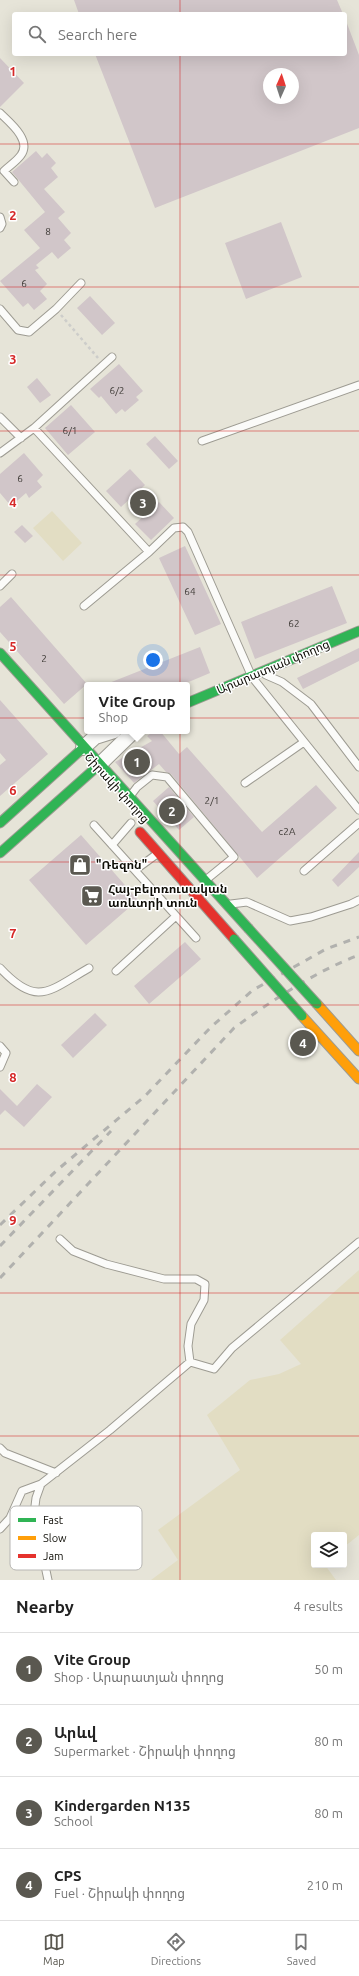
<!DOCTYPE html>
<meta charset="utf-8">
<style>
:root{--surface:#fff;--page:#f2f2f2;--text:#222;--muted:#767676;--line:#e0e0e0;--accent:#5a5850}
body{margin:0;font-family:Ubuntu,"Noto Sans Armenian",sans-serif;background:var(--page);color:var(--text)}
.controls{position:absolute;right:12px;bottom:12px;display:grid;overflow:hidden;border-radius:4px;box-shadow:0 4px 16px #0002}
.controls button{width:36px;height:36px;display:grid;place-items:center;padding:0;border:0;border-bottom:1px solid var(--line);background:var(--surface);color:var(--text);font:20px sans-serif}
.compass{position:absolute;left:263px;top:68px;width:36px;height:36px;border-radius:50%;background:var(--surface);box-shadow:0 4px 16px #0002;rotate:3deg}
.you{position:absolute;left:153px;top:660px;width:14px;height:14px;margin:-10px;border:3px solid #fff;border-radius:50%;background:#1a73e8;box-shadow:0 0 0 6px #1a73e833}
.badge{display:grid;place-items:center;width:26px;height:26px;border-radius:50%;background:var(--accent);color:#fff;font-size:13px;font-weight:700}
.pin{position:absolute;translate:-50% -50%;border:2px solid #fff;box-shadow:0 1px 4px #0006}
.popup{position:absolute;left:84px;top:682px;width:106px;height:52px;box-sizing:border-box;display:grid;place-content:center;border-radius:4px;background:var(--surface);filter:drop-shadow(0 1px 3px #0005);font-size:13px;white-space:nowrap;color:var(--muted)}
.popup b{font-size:15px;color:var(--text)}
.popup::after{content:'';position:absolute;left:50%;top:100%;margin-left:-8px;border:8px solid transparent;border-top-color:var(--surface)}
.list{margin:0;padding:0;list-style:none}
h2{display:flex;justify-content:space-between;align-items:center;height:52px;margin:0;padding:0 16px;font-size:17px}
h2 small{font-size:13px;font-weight:400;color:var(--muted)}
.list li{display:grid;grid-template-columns:26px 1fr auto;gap:12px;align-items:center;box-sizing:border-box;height:72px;padding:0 16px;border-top:1px solid var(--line)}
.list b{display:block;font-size:15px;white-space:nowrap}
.list p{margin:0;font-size:13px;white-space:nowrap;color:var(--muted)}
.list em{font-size:13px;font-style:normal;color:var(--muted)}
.icon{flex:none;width:22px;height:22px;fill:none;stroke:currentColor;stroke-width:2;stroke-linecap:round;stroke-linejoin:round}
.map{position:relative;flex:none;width:359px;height:1580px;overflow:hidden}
.search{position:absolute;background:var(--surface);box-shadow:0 4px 16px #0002;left:12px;right:12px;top:12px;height:44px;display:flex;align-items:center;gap:10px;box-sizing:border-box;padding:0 14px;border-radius:4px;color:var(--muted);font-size:15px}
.sheet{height:340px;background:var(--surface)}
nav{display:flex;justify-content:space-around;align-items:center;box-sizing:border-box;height:56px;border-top:1px solid var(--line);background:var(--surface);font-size:11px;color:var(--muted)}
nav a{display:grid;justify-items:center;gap:2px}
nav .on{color:var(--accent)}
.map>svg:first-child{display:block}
.green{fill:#e2ddc3}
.building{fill:#d1c6c9;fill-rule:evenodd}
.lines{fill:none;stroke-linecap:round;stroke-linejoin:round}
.lane-casing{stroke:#9d9b92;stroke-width:9}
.street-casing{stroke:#9d9b92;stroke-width:16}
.fast-casing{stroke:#9d9b92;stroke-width:11}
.slow-casing{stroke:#9d9b92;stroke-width:11}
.jam-casing{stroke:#9d9b92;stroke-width:11}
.path{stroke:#cdcdca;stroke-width:2.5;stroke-dasharray:3 3;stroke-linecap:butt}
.lane{stroke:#fbfbf9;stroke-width:7}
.street{stroke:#fbfbf9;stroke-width:14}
.fast{stroke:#30b455;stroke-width:9}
.slow{stroke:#ff9f0a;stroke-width:9}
.jam{stroke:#e5322d;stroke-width:9}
.rail{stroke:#b1b1ae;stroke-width:3;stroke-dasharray:7 7;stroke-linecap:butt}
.fast-bridge-casing{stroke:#9d9b92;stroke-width:11;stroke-linecap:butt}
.fast-bridge{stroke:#30b455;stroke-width:9}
.grid{fill:none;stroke:#d62828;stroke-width:1;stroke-opacity:0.55}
.labels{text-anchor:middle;stroke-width:3;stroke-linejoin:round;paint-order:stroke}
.number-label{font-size:10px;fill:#3f3b37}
.street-label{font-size:12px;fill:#0e0d06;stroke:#fff}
.poi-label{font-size:12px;font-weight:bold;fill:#0e0d06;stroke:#fff;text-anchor:start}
.key{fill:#fff;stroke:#b7b6b4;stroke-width:1}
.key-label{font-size:11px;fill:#0e0d06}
.grid-label{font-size:13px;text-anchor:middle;font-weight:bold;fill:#d62828;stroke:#fff;stroke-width:3;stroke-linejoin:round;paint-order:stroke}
</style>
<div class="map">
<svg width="359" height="1580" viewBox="0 0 359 1580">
<rect width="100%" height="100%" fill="#e6e4d8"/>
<!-- green -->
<path class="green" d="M52,511l30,32 -19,18 -30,-33z
M359,1270v265l-15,12v-12h-30v30h11l11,15h-185l27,-20 -20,-30 82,-60 -33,-55 43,-35 29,-6 22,-10 -21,-24z"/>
<!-- building -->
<path class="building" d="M74,0h263l6,14h-264z
M346,21l13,34v73l-204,80 -60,-154h250zM269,74h24v24h-24z
M0,58l24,25 -24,24z
M36,151l6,7 5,-5 9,10 -5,5 7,9 -14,12 21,23 -7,6 13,15 -7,7 7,8 -13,11 -6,-7 -16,13 3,3 -4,2 12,14 -7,7 7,8 -13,11 -6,-7 -5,4 -23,-26 40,-33 -16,-18 21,-18 -33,-40z
M281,222l21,55 -56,22 -21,-56z
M90,296l25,27 -13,12 -25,-27z
M119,364l24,27 -7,6 3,3 -14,12 -3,-3 -6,5 -15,-18 -2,2 -9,-9z
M37,378l14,17 -11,8 -13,-16z
M71,405l24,27 -27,23 -23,-27z
M155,436l23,25 -9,8 -23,-25z
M24,453l19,22 -6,6 5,6 -13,11 -3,-5 -15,13 -11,-13v-19z
M130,469l15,16 -24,22 -15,-16z
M159,502l15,16 -23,22 -16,-16z
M22,525l11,11 -8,7 -11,-11z
M185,546l36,78 -26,11 -36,-77z
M332,586l15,37 -92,36 -14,-37z
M11,597l76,87 -23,20 -64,-72v-25z
M200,647l10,26 -19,8 -11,4h-76z
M359,648v13l-56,28 -6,-11z
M0,700l48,54 -48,42v-31l6,-5 -6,-7z
M154,731h6l19,23 8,-7 75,85 54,-47 21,23 -80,70 -86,-104 -5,-2 -7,-8 -25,19 -19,-21 37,-21 -5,-5z
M169,787l25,30 -15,13 -26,-29z
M81,835l57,65 -52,45 -57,-65z
M359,852v15l-21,20 -6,-7z
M185,942l16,17 -52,45 -15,-18z
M95,1013l12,12 -34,33 -12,-13z
M303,1036l7,8 -9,8 -7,-8z
M37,1084l15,13 -28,30 -19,-17 -5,5v-26l17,17z"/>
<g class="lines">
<!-- lane casing -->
<g class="lane-casing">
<path id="lane" d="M0,113c9,9 32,27 21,42 -4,6 -12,11 -17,16l10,11
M0,217l2,7 -2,4
M0,309l18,21 11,2 27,-23 25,-26
M0,417l21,21
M34,428l115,124
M202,441l157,-56
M0,453l34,-25 78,-71
M0,586l12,-12
M84,606l65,-54 25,-24 9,-1 5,5 64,145 107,133
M266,675l16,7 29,22 48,63
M245,783l59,-41
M131,795l6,-8 15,-12 15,2 67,80 -27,22
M94,825l102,113
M112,845l19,-22
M135,870l22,-16
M304,871l55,-48
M231,904l16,-2 43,19 21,-4 40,-13 8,-4
M0,968c37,40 49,23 89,0
M116,971l60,-55
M0,1046l6,7 -6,14
M60,1239l13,12 33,13 58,15h32l9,5 -1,16 -13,24 -3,22 2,16
M0,1448l5,5 51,20
M0,1529l10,-11 12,-27 19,-7
M48,1580l-14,-66 2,-16 5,-14 69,-54 80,-68 24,7 18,-21 127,-106"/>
</g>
<!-- street casing -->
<g class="street-casing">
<path id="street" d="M83,748l12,-11 19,-6
M99,765l35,-34"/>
</g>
<!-- fast casing -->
<g class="fast-casing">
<path id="fast" d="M0,653l248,275
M187,703l172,-72
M0,823l83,-75
M0,853l99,-88"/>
</g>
<!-- slow casing -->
<g class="slow-casing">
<path id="slow" d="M317,1004l42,47
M302,1016l57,63"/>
</g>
<!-- jam casing -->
<g class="jam-casing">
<path id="jam" d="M140,832l94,107"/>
</g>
<!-- path -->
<path class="path" d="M61,315l37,43"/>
<!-- lane -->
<use href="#lane" class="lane"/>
<!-- street -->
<use href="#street" class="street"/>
<!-- fast -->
<use href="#fast" class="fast"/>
<!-- slow -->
<use href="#slow" class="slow"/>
<!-- jam -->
<use href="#jam" class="jam"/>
<!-- rail -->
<path class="rail" d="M0,1225l56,-54 89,-75 66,-69 42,-37 73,-41 33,-12
M0,1246l111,-115
M0,1278l234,-250c39,-28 80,-56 125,-73"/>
<!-- fast-bridge casing -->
<g class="fast-bridge-casing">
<path id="fast-bridge" d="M248,928l69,76
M234,939l68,77"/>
</g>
<!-- fast-bridge -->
<use href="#fast-bridge" class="fast-bridge"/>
</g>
<!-- grid -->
<path class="grid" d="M180,0v14M180,54v1526M0,144h359M0,287h359M0,431h359M0,575h359M0,718h359M0,862h359M0,1005h359M0,1149h359M0,1293h359M0,1436h359"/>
<!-- icons -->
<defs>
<g id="shop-square" transform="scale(1.15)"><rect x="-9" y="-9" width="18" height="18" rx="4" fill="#5a5850" stroke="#fff"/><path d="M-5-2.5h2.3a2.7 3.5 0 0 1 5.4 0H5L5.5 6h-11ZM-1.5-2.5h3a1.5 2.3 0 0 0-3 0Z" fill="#fff"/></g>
<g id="supermarket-square" transform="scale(1.15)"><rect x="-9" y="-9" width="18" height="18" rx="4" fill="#5a5850" stroke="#fff"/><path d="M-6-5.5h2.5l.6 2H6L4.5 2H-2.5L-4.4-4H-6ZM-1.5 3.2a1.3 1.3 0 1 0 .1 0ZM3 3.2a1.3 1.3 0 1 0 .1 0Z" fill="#fff"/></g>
</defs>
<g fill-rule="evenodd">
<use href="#shop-square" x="80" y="865"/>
<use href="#supermarket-square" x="92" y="896"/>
</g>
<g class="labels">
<!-- number labels -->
<g class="number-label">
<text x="48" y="235">8</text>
<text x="24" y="287">6</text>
<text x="117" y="394">6/2</text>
<text x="70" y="434">6/1</text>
<text x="20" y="482">6</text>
<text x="190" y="595">64</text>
<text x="294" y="627">62</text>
<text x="44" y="662">2</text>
<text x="212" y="804">2/1</text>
<text x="287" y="835">c2А</text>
</g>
<!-- street labels -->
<g class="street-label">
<text transform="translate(273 667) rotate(-23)" y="4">Արարատյան փողոց</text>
<text transform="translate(117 788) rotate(48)" y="4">Շիրակի փողոց</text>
</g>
<!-- poi labels -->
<g class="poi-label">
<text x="96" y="869">"Ռեզոն"</text>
<text x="108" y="893">Հայ-բելոռուսական<tspan x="108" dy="14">առևտրի տուն</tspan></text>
</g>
</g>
<!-- legend -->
<rect x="10" y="1506" width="132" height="64" rx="6" class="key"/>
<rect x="18" y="1518" width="18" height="4" fill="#30b455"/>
<rect x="18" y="1536" width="18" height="4" fill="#ff9f0a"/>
<rect x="18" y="1554" width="18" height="4" fill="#e5322d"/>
<g class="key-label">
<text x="43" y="1524">Fast</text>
<text x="43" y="1542">Slow</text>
<text x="43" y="1560">Jam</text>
</g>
<g class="grid-label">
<text x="13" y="76">1</text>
<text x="13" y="220">2</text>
<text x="13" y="364">3</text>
<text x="13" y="507">4</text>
<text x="13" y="651">5</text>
<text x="13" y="795">6</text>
<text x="13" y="938">7</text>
<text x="13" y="1082">8</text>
<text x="13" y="1225">9</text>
</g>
</svg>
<div class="controls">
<button><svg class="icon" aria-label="layers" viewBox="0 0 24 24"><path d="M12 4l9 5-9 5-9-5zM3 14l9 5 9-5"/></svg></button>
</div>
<svg class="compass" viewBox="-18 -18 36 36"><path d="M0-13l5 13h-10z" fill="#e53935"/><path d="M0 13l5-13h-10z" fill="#767676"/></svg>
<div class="you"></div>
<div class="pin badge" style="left:137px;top:762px">1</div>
<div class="popup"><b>Vite Group</b>Shop</div>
<div class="pin badge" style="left:172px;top:811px">2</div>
<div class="pin badge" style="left:143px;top:503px">3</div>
<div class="pin badge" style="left:303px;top:1043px">4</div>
<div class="search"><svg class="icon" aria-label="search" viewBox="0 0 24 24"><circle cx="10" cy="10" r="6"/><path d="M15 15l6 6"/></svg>Search here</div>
</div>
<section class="sheet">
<h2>Nearby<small>4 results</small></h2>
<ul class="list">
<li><span class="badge">1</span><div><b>Vite Group</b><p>Shop · Արարատյան փողոց</p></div><em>50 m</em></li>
<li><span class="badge">2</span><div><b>Արևվ</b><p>Supermarket · Շիրակի փողոց</p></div><em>80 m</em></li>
<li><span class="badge">3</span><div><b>Kindergarden N135</b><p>School</p></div><em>80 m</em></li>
<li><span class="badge">4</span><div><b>CPS</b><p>Fuel · Շիրակի փողոց</p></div><em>210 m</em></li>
</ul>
</section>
<nav>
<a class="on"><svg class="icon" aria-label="map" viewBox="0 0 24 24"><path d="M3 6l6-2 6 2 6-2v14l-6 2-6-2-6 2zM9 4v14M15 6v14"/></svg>Map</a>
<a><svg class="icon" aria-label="directions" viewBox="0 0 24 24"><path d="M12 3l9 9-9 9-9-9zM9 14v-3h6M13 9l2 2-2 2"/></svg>Directions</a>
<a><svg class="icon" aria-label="saved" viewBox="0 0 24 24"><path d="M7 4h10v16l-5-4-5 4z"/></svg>Saved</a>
</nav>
